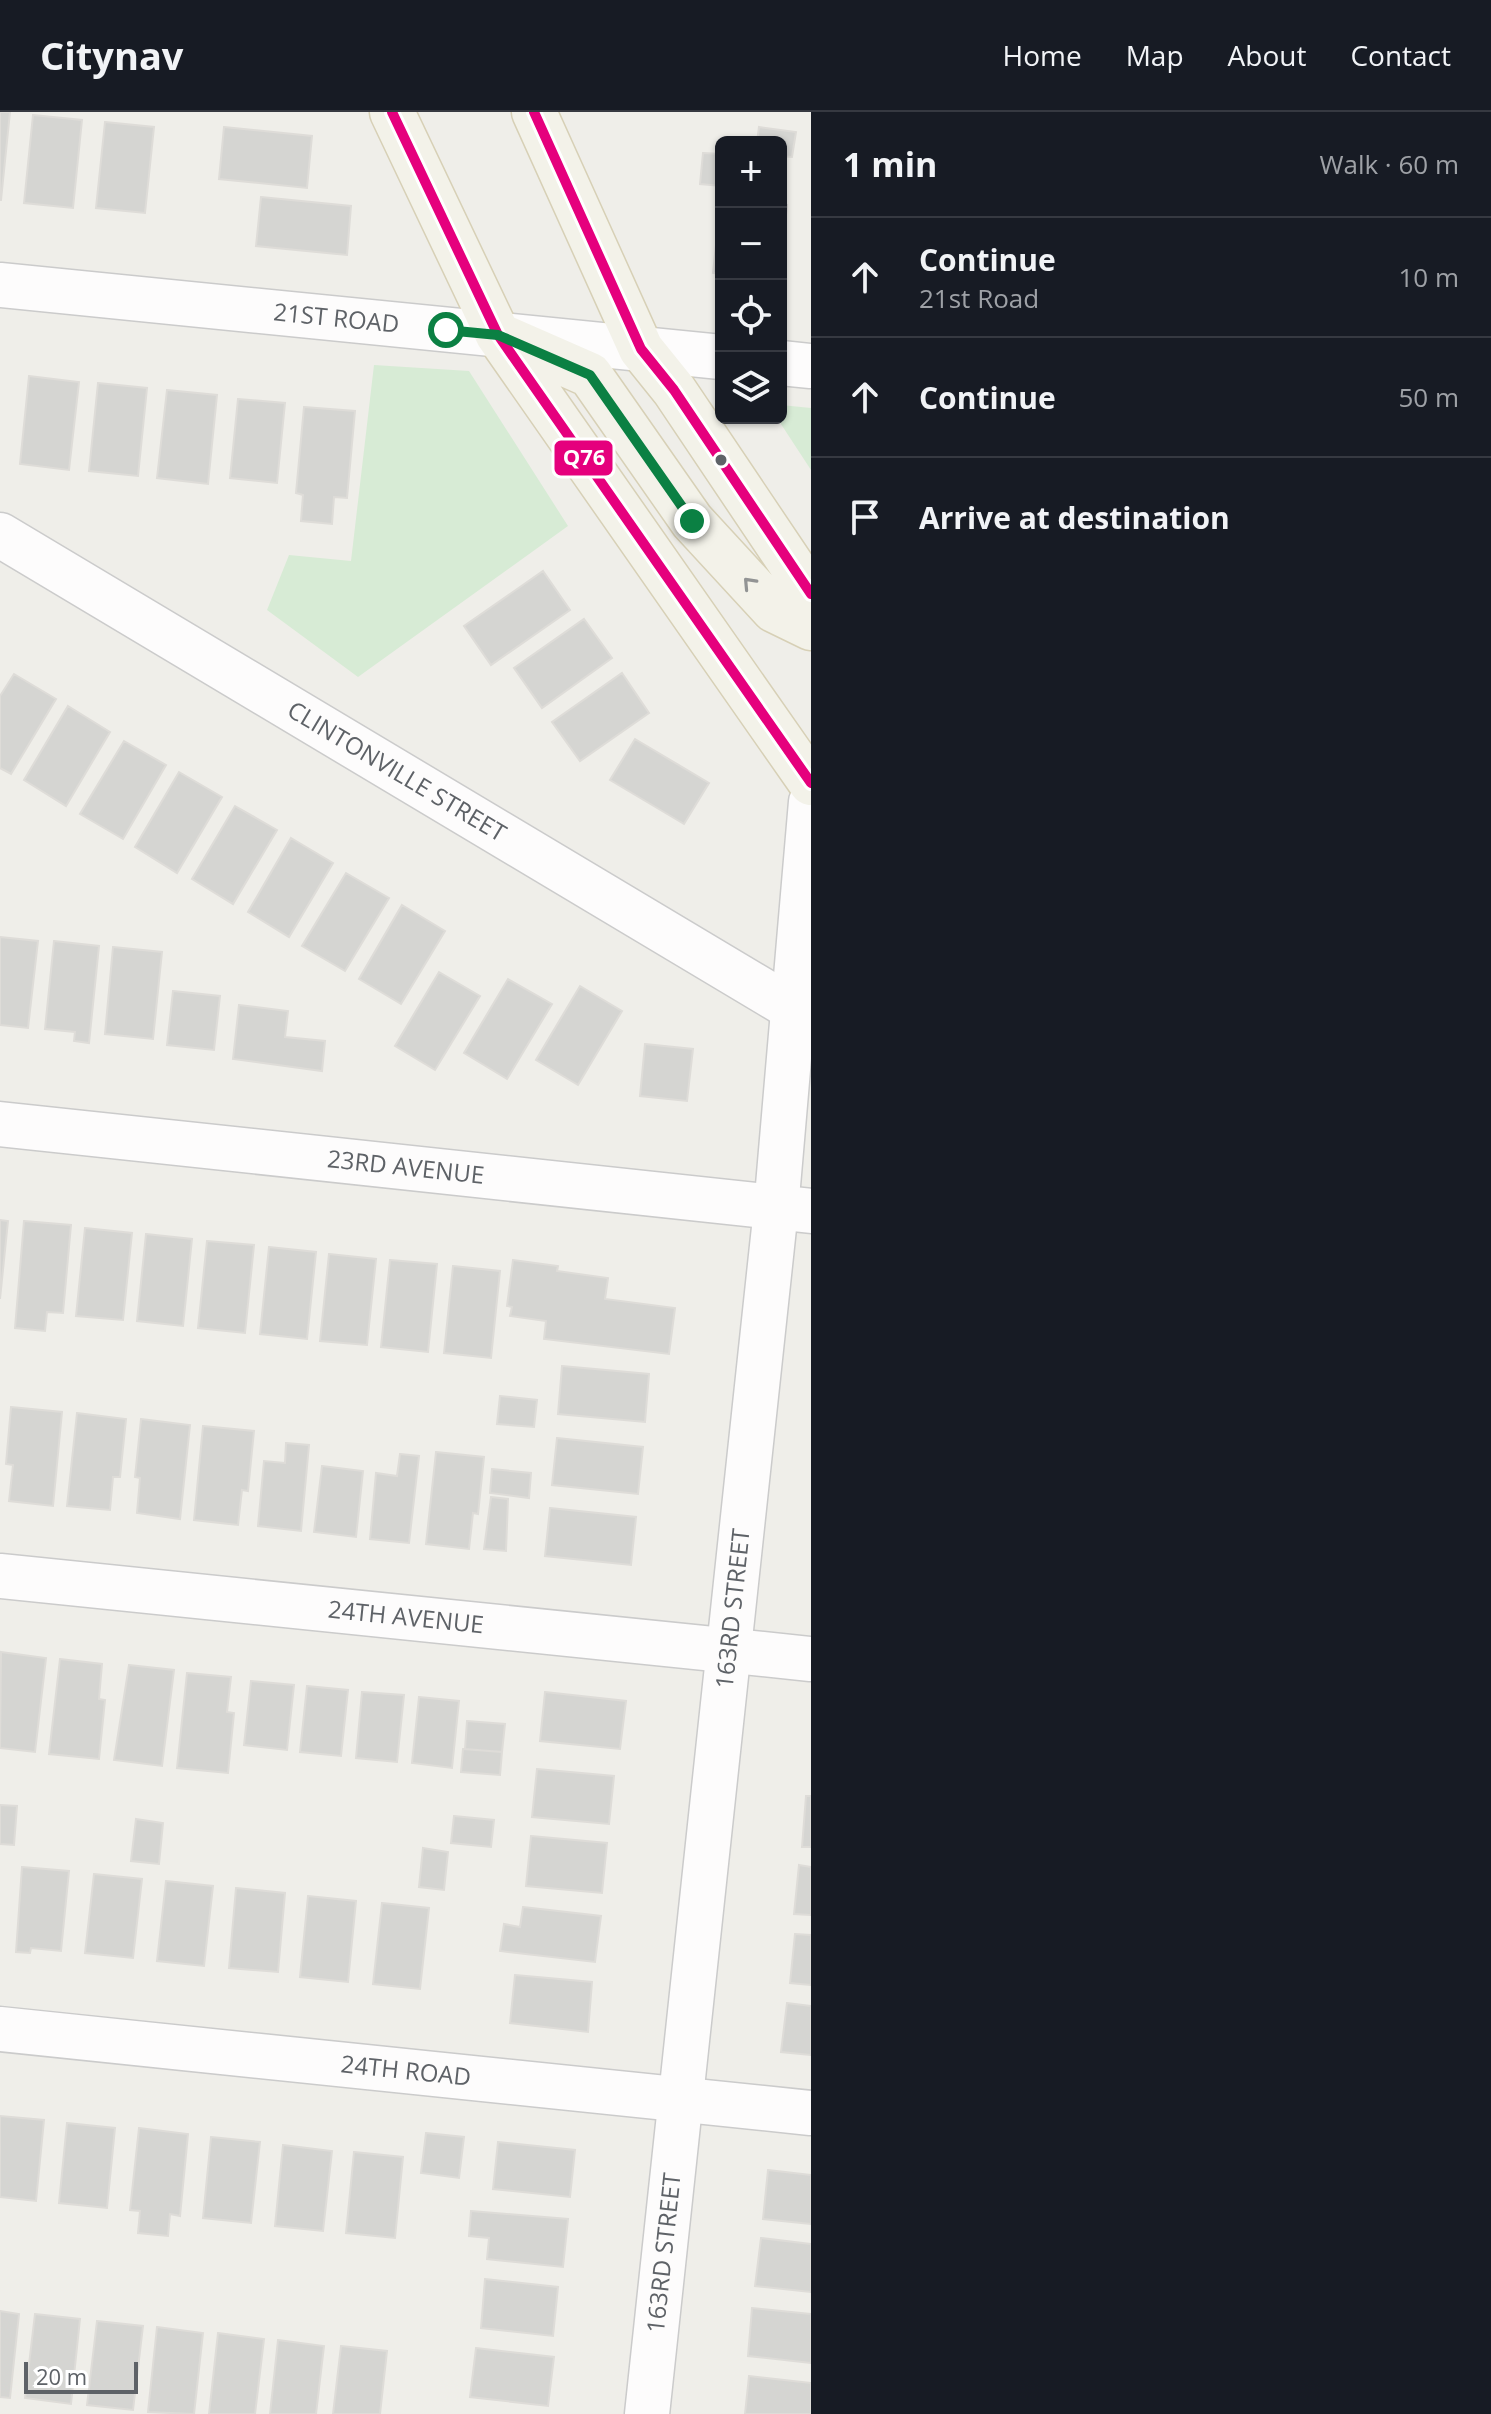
<!DOCTYPE html>
<meta charset="utf-8">
<style>
:root{--surface:#171b24;--page:#20242c;--text:#f1f3f6;--muted:#9ea1a6;--line:#363941}
body{margin:0;font-family:"Open Sans",sans-serif;background:var(--page);color:var(--text)}
.controls{position:absolute;right:24px;top:24px;display:grid;overflow:hidden;border-radius:12px;box-shadow:0 2px 6px #0004}
.controls button{width:72px;height:72px;display:grid;place-items:center;padding:0;border:0;border-bottom:2px solid var(--line);background:var(--surface);color:var(--text);font:40px sans-serif}
.scale{position:absolute;left:24px;bottom:20px;width:114px;box-sizing:border-box;padding-left:8px;border:4px solid #5e6267;border-top:0;font-size:22px;line-height:28px;white-space:nowrap;color:#5e6267;-webkit-text-stroke:6px #fff;paint-order:stroke}
.stop{position:absolute;width:24px;height:24px;margin:-18px;border:6px solid #0b8043;border-radius:50%;background:#fff}
.stop.end{background:#0b8043;border-color:#fff;box-shadow:0 2px 8px #0008}
.list{margin:0;padding:0;list-style:none}
h2{display:flex;justify-content:space-between;align-items:center;height:104px;margin:0;padding:0 32px;font-size:34px}
h2 small{font-size:26px;font-weight:400;color:var(--muted)}
.list li{display:grid;grid-template-columns:52px 1fr auto;gap:24px;align-items:center;box-sizing:border-box;height:120px;padding:0 32px;border-top:2px solid var(--line)}
.list b{display:block;font-size:30px;white-space:nowrap}
.list p{margin:0;font-size:26px;white-space:nowrap;color:var(--muted)}
.list em{font-size:26px;font-style:normal;color:var(--muted)}
.icon{flex:none;width:44px;height:44px;fill:none;stroke:currentColor;stroke-width:2;stroke-linecap:round;stroke-linejoin:round}
.map{position:relative;flex:none;width:811px;height:2302px;overflow:hidden}
header{display:flex;align-items:center;gap:48px;box-sizing:border-box;height:112px;padding:0 40px;background:var(--surface);border-bottom:2px solid var(--line)}
header strong{font-size:38px}
nav{display:flex;gap:44px;margin-inline-start:auto;font-size:28px}
main{display:flex}
aside{flex:1;background:var(--surface)}
.map>svg:first-child{display:block}
.green{fill:#d7ebd5}
.building{fill:#d5d5d2;stroke:#dedcd8;stroke-width:2}
.lines{fill:none;stroke-linecap:round;stroke-linejoin:round}
.minor-casing{stroke:#cbcbcb;stroke-width:47}
.major-casing{stroke:#d7d0b6;stroke-width:47}
.minor{stroke:#fdfcfc;stroke-width:44}
.major{stroke:#f3f2e9;stroke-width:44}
.bus-1-casing{stroke:#fff;stroke-width:16}
.bus-1{stroke:#e5007d;stroke-width:10}
.oneway{stroke:#929494}
.route{stroke:#0b8043;stroke-width:10}
.bus-dot{fill:#5e6267;stroke:#fff;stroke-width:3}
.labels{text-anchor:middle;stroke-width:6;stroke-linejoin:round;paint-order:stroke}
.street-label{font-size:24px;fill:#5e6267;stroke:#fff}
.line-badge{stroke:#fff;stroke-width:3}
.badge-label{font-size:22px;text-anchor:middle;font-weight:bold;fill:#fff}
</style>
<header>
<strong>Citynav</strong>
<nav><a>Home</a><a>Map</a><a>About</a><a>Contact</a></nav>
</header>
<main>
<div class="map">
<svg width="811" height="2302" viewBox="0 0 811 2302">
<rect width="100%" height="100%" fill="#efeee9"/>
<!-- green -->
<path class="green" d="M374,253l95,6 99,155 -210,151 -91,-67 22,-55 62,6z
M781,293l30,3v62l-34,-52h4z"/>
<!-- building -->
<path class="building" d="M0,0h10l-9,88h-1z
M33,3l49,5 -9,88 -49,-5z
M105,10l49,5 -9,86 -49,-5z
M224,15l88,9 -5,52 -88,-9z
M759,15l37,5 -4,25 -11,-1v-14h-24z
M703,41l18,1v32l-21,-2z
M261,85l90,9 -4,49 -91,-9z
M721,86v76l-8,-1z
M781,93h6l-6,59z
M29,264l50,6 -10,88 -49,-6z
M98,271l49,5 -9,88 -49,-5z
M167,278l50,5 -9,89 -51,-6z
M238,287l47,4 -8,80 -47,-5z
M304,295l51,4 -8,87 -13,-1 -2,27 -31,-3 2,-26 -7,-2z
M543,459l27,39 -79,55 -27,-39z
M584,507l28,39 -70,50 -28,-40z
M622,561l27,40 -69,48 -28,-39z
M14,562l42,25 -45,75 -11,-6v-72z
M68,594l42,26 -44,74 -42,-26z
M635,627l74,44 -25,41 -74,-44z
M124,629l42,24 -43,74 -43,-25z
M179,660l43,25 -45,76 -42,-26z
M235,694l42,24 -44,74 -41,-25z
M291,726l42,25 -44,74 -41,-25z
M346,761l43,25 -44,73 -43,-25z
M402,793l43,26 -44,73 -42,-25z
M0,825l38,4 -10,87 -28,-3z
M54,829l45,5 -10,97 -15,-2 1,-9 -30,-3z
M113,835l49,5 -9,87 -48,-5z
M439,860l41,24 -45,74 -40,-24z
M508,867l44,25 -45,75 -43,-26z
M580,874l42,25 -44,74 -42,-25z
M173,879l47,5 -6,54 -47,-5z
M239,893l49,6 -3,26 40,4 -3,30 -89,-12z
M645,932l48,5 -6,52 -47,-5z
M0,1108l8,1 -8,78z
M24,1109l47,4 -8,88 -16,-1 -2,19 -30,-3z
M85,1116l47,5 -9,87 -47,-4z
M146,1122l46,5 -9,87 -46,-5z
M207,1129l47,4 -9,88 -47,-5z
M269,1135l47,5 -9,87 -47,-5z
M329,1142l47,5 -9,86 -47,-4z
M390,1148l47,4 -9,88 -47,-5z
M513,1148l45,6 -1,5 51,7 -3,21 70,9 -6,46 -125,-15 2,-18 -36,-5 2,-9 -5,-1z
M453,1154l47,5 -9,87 -47,-5z
M562,1254l87,8 -4,48 -87,-8z
M500,1284l37,4 -3,27 -37,-3z
M11,1295l51,5 -9,94 -44,-5 4,-36 -7,-1z
M77,1301l49,6 -6,58h-7l-3,33 -43,-4z
M141,1307l49,6 -10,94 -43,-6 3,-35 -5,-1z
M203,1314l51,5 -6,60 -6,-1 -4,35 -44,-5z
M557,1326l86,9 -5,47 -86,-9z
M286,1331l23,2 -8,86 -43,-5 6,-65 21,2z
M436,1340l48,5 -6,57 -5,-1 -4,36 -43,-5z
M400,1342l19,2 -10,87 -39,-4 6,-66 21,3z
M322,1354l41,5 -7,66 -42,-5z
M492,1357l39,4 -2,25 -39,-5z
M491,1385l17,2 -2,52 -22,-2z
M550,1396l86,9 -5,48 -86,-9z
M1,1540l45,6 -11,94 -35,-4z
M60,1547l42,5 -3,35 6,1 -6,59 -50,-5z
M129,1553l45,5 -12,96 -48,-6z
M187,1561l44,4 -4,35 7,1 -6,60 -51,-5z
M251,1569l43,4 -7,65 -43,-5z
M307,1574l41,4 -7,66 -41,-4z
M362,1580l42,3 -7,67 -41,-4z
M545,1580l81,9 -6,48 -80,-8z
M419,1585l40,4 -7,67 -40,-5z
M467,1609l38,3 -3,28 -37,-3z
M463,1637l39,3 -2,23 -39,-3z
M537,1657l77,7 -5,48 -77,-7z
M806,1684h5v51h-9z
M0,1693l17,1 -3,39 -14,-1z
M454,1704l40,4 -3,27 -40,-4z
M136,1707l27,4 -4,41 -28,-3z
M531,1724l76,7 -5,50 -76,-7z
M423,1736l25,4 -4,38 -25,-3z
M799,1753l12,2v48l-17,-1z
M22,1755l47,4 -8,80 -30,-3 -1,5 -14,-1z
M94,1762l48,5 -9,79 -48,-5z
M166,1769l47,5 -9,80 -47,-5z
M236,1776l49,5 -7,79 -49,-4z
M308,1784l48,5 -8,81 -48,-5z
M382,1791l47,5 -9,81 -47,-5z
M523,1795l78,9 -6,46 -95,-11 4,-27 16,3z
M795,1822l16,1v50l-21,-2z
M515,1863l77,7 -4,50 -78,-9z
M787,1891l24,3v49l-30,-3z
M0,2004l44,4 -8,81 -36,-4z
M67,2011l48,5 -8,80 -48,-5z
M139,2016l49,6 -8,82 -10,-2 -2,22 -30,-3 2,-22 -10,-1z
M426,2021l38,4 -5,41 -38,-5z
M211,2025l49,5 -9,81 -48,-5z
M498,2030l77,8 -5,47 -77,-8z
M283,2033l49,6 -9,80 -48,-5z
M354,2040l49,5 -8,81 -49,-5z
M768,2058l43,5v49l-48,-5z
M471,2099l97,8 -5,48 -76,-8 2,-21 -20,-2z
M761,2126l50,6v48l-56,-6z
M485,2167l73,8 -5,49 -72,-8z
M752,2196l59,6v49l-63,-7z
M0,2199l19,3 -9,84 -10,-1z
M35,2202l45,5 -9,85 -46,-6z
M97,2209l46,5 -10,84 -46,-5z
M157,2215l46,6 -9,81 -46,-2z
M218,2221l46,6 -9,75h-46z
M278,2228l46,6 -8,68h-46z
M341,2234l46,5 -7,63h-47z
M476,2236l78,9 -6,49 -78,-9z
M749,2264l62,7v31h-66z"/>
<g class="lines">
<!-- minor casing -->
<g class="minor-casing">
<g id="minor">
<path id="s1" d="M0,173l721,72"/>
<path d="M781,251l30,3"/>
<path id="s2" d="M0,423l792,473"/>
<path id="s3" d="M0,1012l811,87"/>
<path id="s4" d="M0,1464l811,83"/>
<path id="s5" d="M0,1917l811,84"/>
<path id="s6" d="M647,2302l129,-1205 35,-407"/>
</g>
</g>
<!-- major casing -->
<g class="major-casing">
<path id="major" d="M392,0l106,223 313,448
M534,0l107,237 33,41 137,204
M501,224l89,39 102,146 82,89 37,18"/>
</g>
<!-- minor -->
<use href="#minor" class="minor"/>
<!-- major -->
<use href="#major" class="major"/>
<!-- bus-1 casing -->
<g class="bus-1-casing">
<path id="bus-1" d="M392,0l106,223 313,448
M534,0l107,237 33,41 137,204"/>
</g>
<!-- bus-1 -->
<use href="#bus-1" class="bus-1"/>
</g>
<!-- one-way arrows -->
<defs><path id="oneway-chevron" d="M-2-3.5L2.5 0L-2 3.5" fill="none" stroke-width="1.6" stroke-linecap="round" stroke-linejoin="round" transform="scale(2)"/></defs>
<use class="oneway" href="#oneway-chevron" transform="translate(749 471) rotate(-133)"/>
<g class="lines">
<!-- route -->
<path class="route" d="M446,218l52,5 92,40 102,146"/>
</g>
<!-- markers -->
<circle class="bus-dot" cx="721" cy="348" r="7"/>
<g class="labels">
<!-- street labels -->
<g class="street-label">
<text dy="8" stroke="none"><textPath href="#s1" startOffset="338">21ST ROAD</textPath></text>
<text dy="8" stroke="none"><textPath href="#s2" startOffset="462">CLINTONVILLE STREET</textPath></text>
<text dy="8" stroke="none"><textPath href="#s3" startOffset="408">23RD AVENUE</textPath></text>
<text dy="8" stroke="none"><textPath href="#s6" startOffset="810">163RD STREET</textPath></text>
<text dy="8" stroke="none"><textPath href="#s4" startOffset="408">24TH AVENUE</textPath></text>
<text dy="8" stroke="none"><textPath href="#s5" startOffset="408">24TH ROAD</textPath></text>
<text dy="8" stroke="none"><textPath href="#s6" startOffset="162">163RD STREET</textPath></text>
</g>
</g>
<rect class="line-badge" x="553" y="327" width="61" height="38" rx="8" fill="#e5007d"/>
<g class="badge-label">
<text x="584" y="353">Q76</text>
</g>
</svg>
<div class="controls">
<button>+</button>
<button>−</button>
<button><svg class="icon" aria-label="locate" viewBox="0 0 24 24"><circle cx="12" cy="12" r="6"/><path d="M12 2v4M12 18v4M2 12h4M18 12h4"/></svg></button>
<button><svg class="icon" aria-label="layers" viewBox="0 0 24 24"><path d="M12 4l9 5-9 5-9-5zM3 14l9 5 9-5"/></svg></button>
</div>
<div class="scale">20 m</div>
<div class="stop" style="left:446px;top:218px"></div>
<div class="stop end" style="left:692px;top:409px"></div>
</div>
<aside>
<h2>1 min<small>Walk · 60 m</small></h2>
<ul class="list">
<li><svg class="icon" aria-label="ahead" viewBox="0 0 24 24"><path d="M12 20V5M6 11l6-6 6 6"/></svg><div><b>Continue</b><p>21st Road</p></div><em>10 m</em></li>
<li><svg class="icon" aria-label="ahead" viewBox="0 0 24 24"><path d="M12 20V5M6 11l6-6 6 6"/></svg><div><b>Continue</b></div><em>50 m</em></li>
<li><svg class="icon" aria-label="arrive" viewBox="0 0 24 24"><path d="M6 21V4h12l-3 4 3 4H6"/></svg><div><b>Arrive at destination</b></div></li>
</ul>
</aside>
</main>
